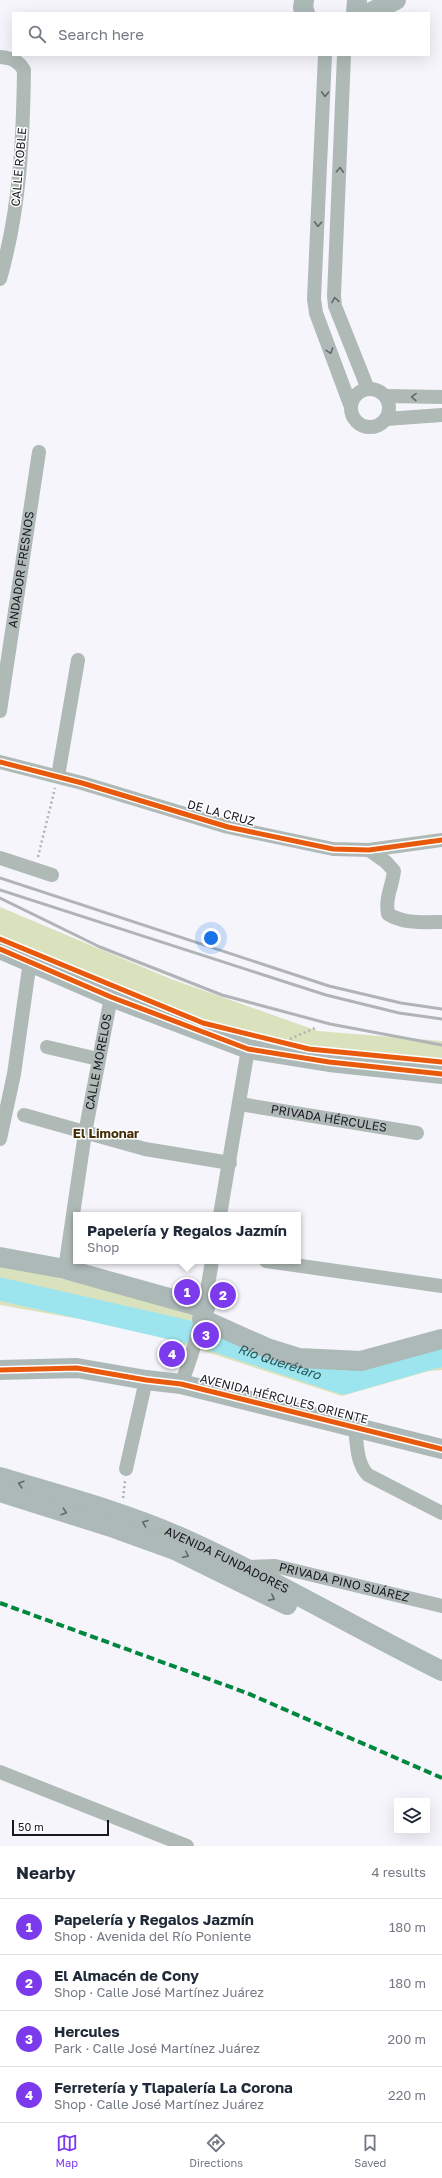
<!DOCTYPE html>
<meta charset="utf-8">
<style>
:root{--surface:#fff;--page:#f2f2f3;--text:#1f2937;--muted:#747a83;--line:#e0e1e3;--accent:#7c3aed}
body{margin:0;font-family:"Golos Text",sans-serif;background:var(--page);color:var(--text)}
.controls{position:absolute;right:12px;bottom:12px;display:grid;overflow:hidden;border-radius:0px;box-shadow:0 4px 16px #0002}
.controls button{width:36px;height:36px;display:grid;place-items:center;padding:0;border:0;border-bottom:1px solid var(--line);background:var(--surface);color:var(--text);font:20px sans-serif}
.scale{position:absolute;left:12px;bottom:10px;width:97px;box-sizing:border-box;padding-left:4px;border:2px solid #191722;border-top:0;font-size:11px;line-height:14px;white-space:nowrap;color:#191722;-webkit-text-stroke:3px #fff;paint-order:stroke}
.you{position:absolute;left:211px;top:938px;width:14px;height:14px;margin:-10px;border:3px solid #fff;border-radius:50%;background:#1a73e8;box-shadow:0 0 0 6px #1a73e833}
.badge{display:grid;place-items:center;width:26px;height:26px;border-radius:50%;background:var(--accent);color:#fff;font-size:13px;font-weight:700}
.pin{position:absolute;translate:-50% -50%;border:2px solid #fff;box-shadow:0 1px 4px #0006}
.popup{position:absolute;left:73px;top:1212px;width:228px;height:52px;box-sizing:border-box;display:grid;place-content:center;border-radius:0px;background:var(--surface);filter:drop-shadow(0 1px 3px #0005);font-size:13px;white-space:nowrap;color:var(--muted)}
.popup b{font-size:15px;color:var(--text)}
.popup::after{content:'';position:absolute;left:50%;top:100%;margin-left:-8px;border:8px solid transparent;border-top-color:var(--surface)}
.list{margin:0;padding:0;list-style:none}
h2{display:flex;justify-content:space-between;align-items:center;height:52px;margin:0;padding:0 16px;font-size:17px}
h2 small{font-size:13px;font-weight:400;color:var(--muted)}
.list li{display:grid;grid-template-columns:26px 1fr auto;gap:12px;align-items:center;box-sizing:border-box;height:56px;padding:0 16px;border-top:1px solid var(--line)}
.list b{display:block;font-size:15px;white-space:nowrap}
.list p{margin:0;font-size:13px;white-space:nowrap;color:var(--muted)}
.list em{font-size:13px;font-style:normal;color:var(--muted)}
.icon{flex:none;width:22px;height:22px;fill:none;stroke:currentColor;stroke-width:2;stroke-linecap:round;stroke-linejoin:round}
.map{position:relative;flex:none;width:442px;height:1846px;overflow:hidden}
.search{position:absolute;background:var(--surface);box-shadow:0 4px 16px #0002;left:12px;right:12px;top:12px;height:44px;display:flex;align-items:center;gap:10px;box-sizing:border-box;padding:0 14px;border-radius:0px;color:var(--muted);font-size:15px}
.sheet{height:276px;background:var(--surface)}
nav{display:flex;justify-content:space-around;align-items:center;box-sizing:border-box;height:56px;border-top:1px solid var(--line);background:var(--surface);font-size:11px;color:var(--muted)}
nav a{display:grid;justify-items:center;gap:2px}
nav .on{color:var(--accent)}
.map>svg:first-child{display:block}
.green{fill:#dae2bd}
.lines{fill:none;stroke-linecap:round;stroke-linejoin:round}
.river{stroke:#9ce5ee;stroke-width:23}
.path{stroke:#abb3b3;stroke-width:2.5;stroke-dasharray:2 3;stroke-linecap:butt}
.street{stroke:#afbab7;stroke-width:14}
.secondary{stroke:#adb9b7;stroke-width:20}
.rail{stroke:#b0b4b6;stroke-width:3}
.quiet{stroke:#00873e;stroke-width:4;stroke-dasharray:8 4;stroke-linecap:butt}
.cycleway-casing{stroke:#fff;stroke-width:8}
.cycleway{stroke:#e8590c;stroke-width:5}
.oneway{stroke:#64686c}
.oneway2{stroke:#63686c}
.labels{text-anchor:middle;stroke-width:3;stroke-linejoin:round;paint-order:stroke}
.street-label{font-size:12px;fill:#191722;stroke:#fff}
.neighbourhood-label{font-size:13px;font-weight:bold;fill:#432d07;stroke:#fff}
.water-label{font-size:13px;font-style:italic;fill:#255459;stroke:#fff}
</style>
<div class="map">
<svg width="442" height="1846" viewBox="0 0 442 1846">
<rect width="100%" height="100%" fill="#f6f5fc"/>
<!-- green -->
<path class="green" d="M0,907l171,72 147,52 124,10v26l-132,-16 -118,-30 -192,-80z
M0,1265l196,44 123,54 123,-21v28l-13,1 -87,25 -206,-67 -136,-24z"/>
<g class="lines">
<!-- river -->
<path class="river" id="s1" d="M0,1289l193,44 151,50 90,-26 8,-1"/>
<!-- path -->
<path class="path" d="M38,857l17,-69
M290,1039l25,-11
M123,1498l2,-17"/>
<!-- street -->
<g class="street">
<path d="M325,55l-11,244 2,14 35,94"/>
<path d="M344,55l-10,241 1,10 33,83"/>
<path d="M0,57c11,1 18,3 24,13 -1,72 -4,139 -24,209"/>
<circle cx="370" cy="408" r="19"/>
<path d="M386,396l56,1"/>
<path d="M386,419l56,-4"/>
<path id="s2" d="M0,711l39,-259"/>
<path d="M0,762l82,21 146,44 105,22 36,1 73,-10"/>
<path d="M58,776l20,-116"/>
<path d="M369,850l17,12 8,9c-2,17 -9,26 -6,43 16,10 35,8 54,8"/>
<path d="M0,858l52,17"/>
<path d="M47,1047l51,12"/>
<path id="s3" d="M240,1104l177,29"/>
<path d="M24,1115l121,34 85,14"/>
<path d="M0,1139l14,-65 16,-113"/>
<path d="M220,1215l28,-166"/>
<path d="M266,1261l176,25"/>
<path id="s4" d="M65,1269l20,-136 26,-136"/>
<path d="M181,1384c17,-42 24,-79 31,-123"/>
<path d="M355,1427c2,15 1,36 13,48l74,38"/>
<path d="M126,1469l20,-89"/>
<path id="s5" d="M246,1567l29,-1 167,40"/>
<path d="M0,1772l187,74"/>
</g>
<!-- secondary -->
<g class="secondary">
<path d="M304,0l-1,8 2,5"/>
<path d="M356,13l1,-13"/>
<path d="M369,13l27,-13"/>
<path d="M0,949l111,48 137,52 81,13 113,12"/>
<path d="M0,1257l65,12 140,39"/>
<path d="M202,1319l65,29 32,10 62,3 81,-22"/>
<path d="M0,1370l77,-2 69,12 35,4 261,65"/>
<path id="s6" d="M0,1477c60,18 121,34 178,59 90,40 175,91 264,135"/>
<path d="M0,1492l114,36 61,22 112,55"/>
</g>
<!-- rail -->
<path class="rail" d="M0,878l329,108 72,17 41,6
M0,890l326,105 73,18 43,6
M0,898l100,49 122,48 108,29 112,21"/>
<!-- quiet -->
<path class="quiet" d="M0,1603l247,90 195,85"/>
<!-- cycleway casing -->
<g class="cycleway-casing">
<path id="cycleway" d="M0,762l82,21 146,44 105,22 36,1 73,-10
M0,939l203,84 106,26 133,13
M0,949l111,48 137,52 81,13 113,12
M0,1370l77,-2 69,12 35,4 261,65"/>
</g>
<!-- cycleway -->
<use href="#cycleway" class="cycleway"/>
</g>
<!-- one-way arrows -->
<defs><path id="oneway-chevron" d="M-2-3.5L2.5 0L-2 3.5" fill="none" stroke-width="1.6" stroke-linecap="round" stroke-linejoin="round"/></defs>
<g class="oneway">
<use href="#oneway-chevron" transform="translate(325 94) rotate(93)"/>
<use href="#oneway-chevron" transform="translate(340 170) rotate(-87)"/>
<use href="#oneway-chevron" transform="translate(318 224) rotate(93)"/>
<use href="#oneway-chevron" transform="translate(335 300) rotate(-99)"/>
<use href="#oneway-chevron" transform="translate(330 351) rotate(70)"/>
<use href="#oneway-chevron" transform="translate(414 397) rotate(-179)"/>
</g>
<g class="oneway2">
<use href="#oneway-chevron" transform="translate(21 1484) rotate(-163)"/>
<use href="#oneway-chevron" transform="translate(64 1512) rotate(18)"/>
<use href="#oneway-chevron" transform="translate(145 1523) rotate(-159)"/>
<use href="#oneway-chevron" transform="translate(186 1555) rotate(26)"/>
<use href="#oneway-chevron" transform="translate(272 1598) rotate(27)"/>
</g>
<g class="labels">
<!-- street labels -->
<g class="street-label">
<text transform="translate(19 167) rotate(-85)" y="4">CALLE ROBLE</text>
<text dy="4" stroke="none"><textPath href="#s2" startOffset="143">ANDADOR FRESNOS</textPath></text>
<text transform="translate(221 813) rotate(15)" y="4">DE LA CRUZ</text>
<text dy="4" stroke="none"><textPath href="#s4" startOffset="210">CALLE MORELOS</textPath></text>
<text dy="4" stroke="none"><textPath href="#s3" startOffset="90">PRIVADA HÉRCULES</textPath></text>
<text transform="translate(284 1399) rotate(14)" y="4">AVENIDA HÉRCULES ORIENTE</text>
<text dy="4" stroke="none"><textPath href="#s6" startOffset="242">AVENIDA FUNDADORES</textPath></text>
<text dy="4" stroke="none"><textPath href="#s5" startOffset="100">PRIVADA PINO SUÁREZ</textPath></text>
</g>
<!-- neighbourhood labels -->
<g class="neighbourhood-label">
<text x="106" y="1138">El Limonar</text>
</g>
<!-- water labels -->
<g class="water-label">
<text dy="5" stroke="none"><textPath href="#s1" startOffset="289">Río Querétaro</textPath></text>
</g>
</g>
</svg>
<div class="controls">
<button><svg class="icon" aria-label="layers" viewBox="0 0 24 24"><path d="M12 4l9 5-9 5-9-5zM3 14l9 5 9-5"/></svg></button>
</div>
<div class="scale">50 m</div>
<div class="you"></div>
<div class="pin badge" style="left:187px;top:1292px">1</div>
<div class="popup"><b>Papelería y Regalos Jazmín</b>Shop</div>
<div class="pin badge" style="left:223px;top:1295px">2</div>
<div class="pin badge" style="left:206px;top:1335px">3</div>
<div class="pin badge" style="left:172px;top:1354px">4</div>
<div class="search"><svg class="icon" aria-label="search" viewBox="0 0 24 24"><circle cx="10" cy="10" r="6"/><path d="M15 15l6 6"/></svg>Search here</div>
</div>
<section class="sheet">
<h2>Nearby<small>4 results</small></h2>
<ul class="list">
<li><span class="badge">1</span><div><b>Papelería y Regalos Jazmín</b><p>Shop · Avenida del Río Poniente</p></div><em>180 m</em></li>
<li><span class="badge">2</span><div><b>El Almacén de Cony</b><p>Shop · Calle José Martínez Juárez</p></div><em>180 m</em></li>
<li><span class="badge">3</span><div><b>Hercules</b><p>Park · Calle José Martínez Juárez</p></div><em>200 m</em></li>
<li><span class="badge">4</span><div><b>Ferretería y Tlapalería La Corona</b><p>Shop · Calle José Martínez Juárez</p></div><em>220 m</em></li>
</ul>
</section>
<nav>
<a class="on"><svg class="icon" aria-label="map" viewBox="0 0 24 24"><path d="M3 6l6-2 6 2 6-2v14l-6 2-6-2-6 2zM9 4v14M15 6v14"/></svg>Map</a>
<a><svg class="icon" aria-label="directions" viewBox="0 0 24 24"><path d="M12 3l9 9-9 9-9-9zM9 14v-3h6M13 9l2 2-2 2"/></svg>Directions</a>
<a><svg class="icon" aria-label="saved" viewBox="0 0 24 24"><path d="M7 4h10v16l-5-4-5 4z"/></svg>Saved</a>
</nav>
